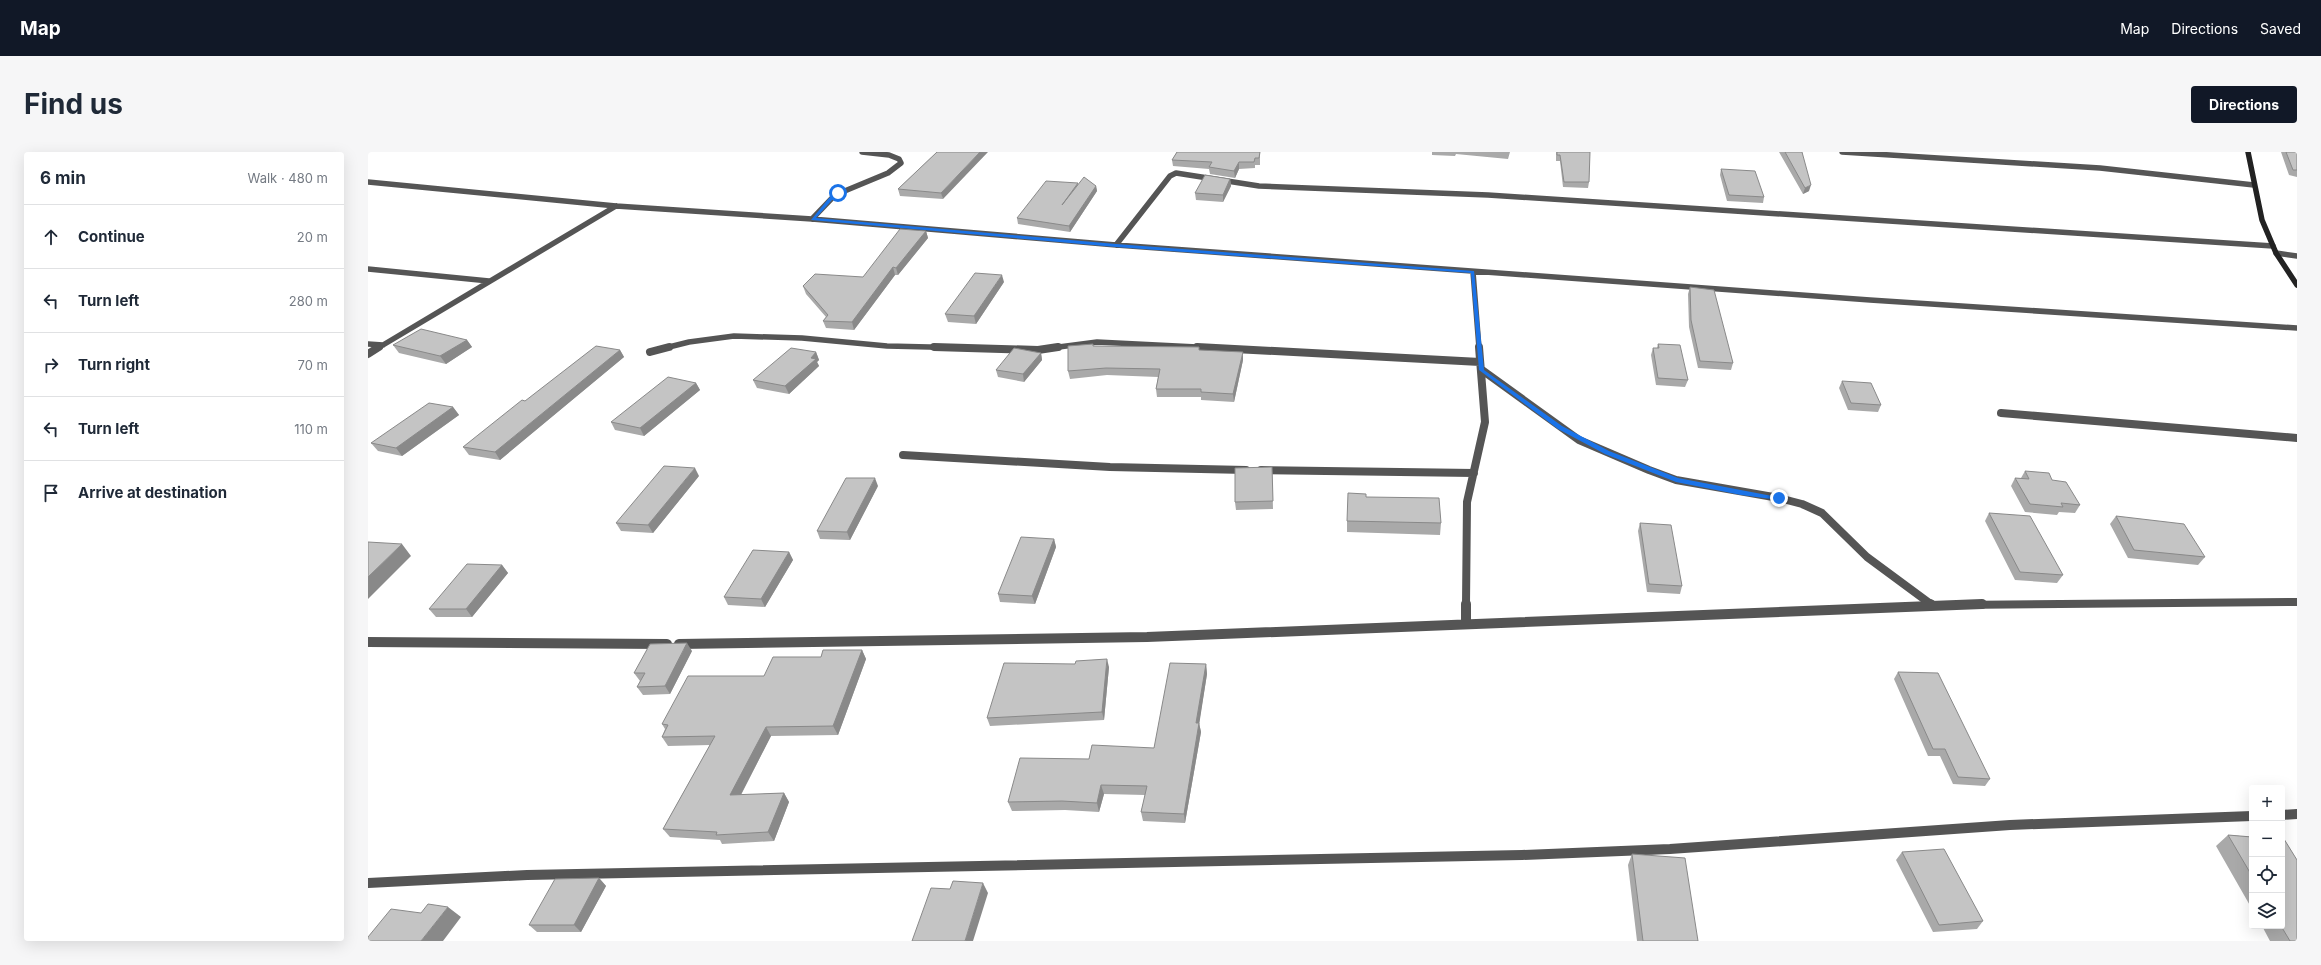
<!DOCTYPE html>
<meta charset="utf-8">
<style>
:root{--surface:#fff;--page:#f6f6f7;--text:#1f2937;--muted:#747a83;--line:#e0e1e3;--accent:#111827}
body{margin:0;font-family:Inter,sans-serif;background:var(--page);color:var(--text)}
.controls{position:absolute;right:12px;bottom:12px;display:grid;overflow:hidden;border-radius:4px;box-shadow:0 4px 16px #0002}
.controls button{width:36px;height:36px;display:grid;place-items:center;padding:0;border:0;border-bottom:1px solid var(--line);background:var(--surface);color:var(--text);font:20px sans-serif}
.stop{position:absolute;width:12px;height:12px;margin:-9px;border:3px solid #1a73e8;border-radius:50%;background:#fff}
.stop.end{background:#1a73e8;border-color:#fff;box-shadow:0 1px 4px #0008}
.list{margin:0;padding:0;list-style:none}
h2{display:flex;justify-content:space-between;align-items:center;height:52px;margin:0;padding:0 16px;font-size:17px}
h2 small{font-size:13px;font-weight:400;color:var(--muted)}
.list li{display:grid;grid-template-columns:26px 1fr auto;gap:12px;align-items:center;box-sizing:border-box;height:64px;padding:0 16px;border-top:1px solid var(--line)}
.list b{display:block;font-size:15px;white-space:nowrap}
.list em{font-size:13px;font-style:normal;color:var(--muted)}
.icon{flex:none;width:22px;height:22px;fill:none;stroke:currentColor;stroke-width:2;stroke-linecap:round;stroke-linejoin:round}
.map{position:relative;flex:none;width:1929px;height:789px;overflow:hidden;border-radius:4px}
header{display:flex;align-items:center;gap:24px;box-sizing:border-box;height:56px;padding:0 20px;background:var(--accent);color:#fff}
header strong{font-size:19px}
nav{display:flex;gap:22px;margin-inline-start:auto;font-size:14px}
.intro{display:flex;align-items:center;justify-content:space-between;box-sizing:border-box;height:96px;padding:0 24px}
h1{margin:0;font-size:28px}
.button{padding:10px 18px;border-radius:4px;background:var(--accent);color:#fff;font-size:14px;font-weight:700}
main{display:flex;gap:24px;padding:0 24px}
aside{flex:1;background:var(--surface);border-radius:4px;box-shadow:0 4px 16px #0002}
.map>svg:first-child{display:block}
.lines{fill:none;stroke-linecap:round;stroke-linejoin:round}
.street-far2{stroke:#555;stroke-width:5.5}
.street-far1{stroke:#555;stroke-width:8}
.street{stroke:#555;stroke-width:10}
.secondary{stroke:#222;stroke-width:5.5}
.wall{fill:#a9a9a9}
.shaded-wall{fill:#898989}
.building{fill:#c4c4c4;stroke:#898989}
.route{fill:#1a73e8}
</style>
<header>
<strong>Map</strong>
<nav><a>Map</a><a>Directions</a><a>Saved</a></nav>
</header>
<div class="intro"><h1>Find us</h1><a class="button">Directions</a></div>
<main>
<aside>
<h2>6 min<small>Walk · 480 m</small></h2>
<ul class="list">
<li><svg class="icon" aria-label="ahead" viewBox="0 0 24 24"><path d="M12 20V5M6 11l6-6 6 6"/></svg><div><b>Continue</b></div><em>20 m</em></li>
<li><svg class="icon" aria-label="left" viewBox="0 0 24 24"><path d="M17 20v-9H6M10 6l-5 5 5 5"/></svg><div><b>Turn left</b></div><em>280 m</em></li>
<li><svg class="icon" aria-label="right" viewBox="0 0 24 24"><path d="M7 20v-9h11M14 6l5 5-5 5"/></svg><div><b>Turn right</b></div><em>70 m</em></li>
<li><svg class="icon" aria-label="left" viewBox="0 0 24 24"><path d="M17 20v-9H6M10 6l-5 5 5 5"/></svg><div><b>Turn left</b></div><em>110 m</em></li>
<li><svg class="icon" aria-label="arrive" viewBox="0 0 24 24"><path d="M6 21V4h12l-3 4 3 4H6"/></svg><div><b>Arrive at destination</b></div></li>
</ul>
</aside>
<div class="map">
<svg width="1929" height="789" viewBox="0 0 1929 789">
<rect width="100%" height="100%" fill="#fff"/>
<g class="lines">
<!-- street-far2 -->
<path class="street-far2" d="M1474,0l258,16 154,17
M0,30l248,24 196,13 304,26 754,55 427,28
M444,67l23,-24 53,-22 13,-10 -2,-4 -10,-4 -27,-3
M748,93l54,-69 6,-3 83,13 229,9 785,51
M1908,101l21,3
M0,117l121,12
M1105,120l6,76
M0,192l15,1
M10,196l238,-142
M297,196l24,-6 45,-6 68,2 85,8 85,2
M683,196l46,-6 120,6"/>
<!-- street-far1 -->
<path class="street-far1" d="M566,195l104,3 20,-3
M829,195l283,15
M282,200l19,-5
M0,202l11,-7
M1114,218l97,70 70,30 27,10 103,18 23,6 20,9 45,44 65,48
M1633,261l296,25
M535,303l207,12 136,3
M893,318l213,3
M1098,453l1,-103 18,-80 -6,-75
M1588,453l341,-3"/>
<!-- street -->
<path class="street" d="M1562,452l3,2
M1098,472v-20
M0,490l299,2
M311,492l468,-7 835,-33
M1914,663l15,-1
M0,731l159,-8 995,-20 148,-6 340,-24 242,-9"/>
<!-- secondary -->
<path class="secondary" d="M1880,0l14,68 14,33 21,32"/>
</g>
<!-- wall -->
<path class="wall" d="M569,0l6,47 -43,-3 -2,-7z
M809,0h83v13h-5v3l-16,1 -4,9 -25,-4 -1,-5 -36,-3 -1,-6z
M1064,0h78l-2,7 -52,-5 -1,2 -23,-1z
M1188,0h34l-1,30 -1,6 -25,-1 -3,-26h-4z
M1411,0h23l7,39 -6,3z
M1913,0h16v25l-8,-2z
M1353,17l43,28 -1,6 -36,-2 -7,-26z
M862,27l1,7 -8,16 -27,-2 -1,-7z
M710,31v2l18,1 1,5 -27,41 -52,-8 -1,-6z
M558,79l2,7 -30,37h-3l-41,55 -28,-2 -3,-7 3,-4 -20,-23 -3,-8 60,-9z
M636,130l-28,42 -28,-2 -3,-8z
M1322,135l43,76 -2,7 -33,-2 -9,-41 -1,-33z
M99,188l5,7 -26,17 -47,-11 -6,-8z
M1290,192l30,36 -3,7 -29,-2 -5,-30 2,-7h4z
M726,194l106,4 43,10 -9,42 -33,-2v-3h-44l-1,-8 2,-12 -51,-2 -37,4 -2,-8z
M252,198l4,7 -124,103 -31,-5 -6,-8z
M448,200l3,8 -2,2 2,4 -30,28 -32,-6 -4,-8z
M673,201l1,7 -18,22 -26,-5 -2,-7z
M1474,229l39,24 -3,7 -30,-2 -9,-22z
M328,231l4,7 -56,46 -29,-6 -4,-8z
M85,255l6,8 -57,41 -24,-5 -7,-8z
M904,315l1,42 -37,1 -1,-8z
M1657,319l27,9 28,25 -5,8 -16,-1 -2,3 -32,-3 -14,-26 4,-8h6z
M331,324l-46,57 -32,-2 -5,-8z
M510,334l-28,54 -30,-1 -3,-8z
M998,345l75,26 -1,12 -93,-3v-11z
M1621,361l74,62 -6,8 -42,-3 -30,-59z
M1748,364l89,41 -7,8 -70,-7 -18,-34z
M1272,371l42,63 -2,8 -33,-2 -9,-61z
M686,387l2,8 -21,57 -35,-2 -2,-8z
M421,400l4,8 -28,47 -37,-2 -4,-8z
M134,413l6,8 -36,44h-36l-7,-8z
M494,498l4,9 -28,76 -67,1 -30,59 43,-2 5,9 -15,39 -52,3 -2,-4 -50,-3 -7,-8 47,-84 -42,1 -6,-9 3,-8 -3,-5 159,-67z
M324,499l-22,43 -27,1 -6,-8 3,-6 -6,-8z
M838,512l1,10 -8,49 2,9 -16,91 -42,-2 -2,-9 4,-17 -41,-1 -5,18 -34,-2 -53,1 -4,-9 81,-43 65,-11z
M741,515l-5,53 -114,6 -3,-8z
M1530,520l92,107 -5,7 -32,-2 -13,-28h-12l-34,-77z
M1860,683l24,2v72l-36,-63z
M1534,700l81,69 -6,8 -44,3 -37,-72z
M1264,702l66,87h-61l-9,-76z
M231,726l7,8 -25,46h-44l-8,-7z
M1894,774h20l15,15h-27z"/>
<!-- shaded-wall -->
<path class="shaded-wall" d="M612,0h8l-45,47 -2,-6z
M871,10v7l-4,9 -1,-7z
M862,27l1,7 -8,16v-7z
M1443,33l-2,6 -6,3 2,-6z
M728,34l1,5 -27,41 -1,-6z
M558,79l2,7 -30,37 -2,-7z
M525,115l2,8 -41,55 -2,-8z
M634,123l2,7 -28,42 -2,-8z
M99,188l5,7 -26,17 -6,-8z
M252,198l4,7 -124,103 -5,-8z
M448,200l3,8 -2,2 2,4 -30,28 -4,-8 26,-28z
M875,200v8l-9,42 -1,-8z
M673,201l1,7 -18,22 -1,-8z
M328,231l4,7 -56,46 -4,-8z
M85,255l6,8 -57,41 -6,-8z
M327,316l4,8 -46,57 -5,-8z
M507,326l3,8 -28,54 -3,-8z
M686,387l2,8 -21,57 -3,-8z
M34,392l9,12 -43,43v-22z
M421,400l4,8 -28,47 -4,-8z
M134,413l6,8 -36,44 -6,-8z
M319,491l5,8 -22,43 -5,-8z
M494,498l4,9 -28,76 -5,-9z
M739,507l2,8 -5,53 -2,-8z
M838,512l1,10 -9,58 -2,-9z
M831,571l2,9 -16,91 -1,-9z
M398,575l5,9 -35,68 -6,-9z
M733,633l3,9 -5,18 -2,-9z
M416,641l5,9 -15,39 -6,-9z
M231,726l7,8 -25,46 -7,-7z
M615,731l5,10 -15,48h-8z
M80,755l13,10 -18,24h-22z"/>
<!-- building -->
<path class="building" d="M569,0h43l-39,41 -43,-4z
M809,0h83l-1,6h-4l-1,4h-15l-5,9 -25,-4 3,-5 -40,-2z
M1189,0h33l-1,30h-25l-4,-27h-3z
M1417,0h17l9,33 -6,3z
M1918,0h11v18h-4z
M1353,17l34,2 9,26 -35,-2z
M837,23l25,4 -7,16 -28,-2z
M716,25l12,9 -27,40 -52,-8 29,-37 32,2 -16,22z
M532,77l26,2 -30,37 -3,-1 -41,55 -29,-1 5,-6 -25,-29 12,-12 48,3z
M607,121l27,2 -28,41 -29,-2z
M1322,135l24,3 19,73 -33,-2 -9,-41z
M53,177l46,11 -27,16 -47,-11z
M725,192v2l106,1v3l44,2 -10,42 -32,-2v-3h-45l4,-20 -54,-1 -38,3v-25z
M1290,192l22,1 8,35 -30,-2 -5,-30h6z
M228,194l24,4 -125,102 -32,-5 59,-47 3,1z
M423,196l25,4 -5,6 5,1 -31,27 -32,-6z
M646,196l27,5 -18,21 -27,-4z
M300,225l28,6 -56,45 -29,-6z
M1474,229l29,2 10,22 -30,-2z
M61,251l24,4 -57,41 -25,-5z
M296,314l31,2 -47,57 -32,-2z
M904,315l1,34 -38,1v-34z
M1657,319l24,2 3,7 14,2 14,23 -19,-2 2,4 -33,-3 -15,-26 14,1z
M478,326h29l-28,54 -30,-1z
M980,341l18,1v3l73,1 2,25 -94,-2z
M1621,361l41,3 33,59 -43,-3z
M1748,364l68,8 21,33 -71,-7z
M1272,371l31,2 11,61 -33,-2z
M653,385l33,2 -22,57 -34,-2z
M0,390l34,2 -34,33z
M385,398l36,2 -28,47 -37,-2z
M99,412l35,1 -36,44h-37z
M319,491l-22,43 -28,1 8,-14h-11l16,-29z
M455,498h39l-29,76 -67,1 -36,68 54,-2 -16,39 -52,3 1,-3 -54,-3 52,-93 -53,1 6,-12 -6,-1 26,-48h76l9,-19h48z
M739,507l-5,53 -115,6 17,-55 71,1 1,-3z
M802,511l36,1 -10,59h3l-15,91 -43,-2 6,-26 -46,-1 -4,18 -35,-2 -54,1 12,-44 69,1 3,-14 62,3z
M1530,520l40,1 52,106 -32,-2 -13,-28h-12z
M1860,683l24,2v39z
M1914,687h2l13,21v81h-7l-9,-15h1z
M1576,697l39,72 -44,4 -37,-73z
M1264,702l53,4 13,83h-55z
M231,726l-25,47h-45l26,-46z
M585,729l30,2 -18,58h-53l19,-53 19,1z
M60,752l20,3 -27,34h-53v-4l23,-28 30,4z"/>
<!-- route -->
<path class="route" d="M470,40l2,2 -8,6 -16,18 300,26 358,27 10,99 78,56 47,25 69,27 104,20 -3,2 -38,-5 -65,-13 -71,-28 -47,-25 -79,-59 -8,-97 -355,-26 -305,-27 18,-22z"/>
</svg>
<div class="controls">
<button>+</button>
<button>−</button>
<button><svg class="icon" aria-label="locate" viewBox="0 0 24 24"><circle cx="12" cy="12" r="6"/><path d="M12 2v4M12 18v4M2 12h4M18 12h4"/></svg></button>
<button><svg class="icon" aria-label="layers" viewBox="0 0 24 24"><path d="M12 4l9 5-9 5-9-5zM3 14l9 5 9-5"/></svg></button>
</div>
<div class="stop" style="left:470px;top:41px"></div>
<div class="stop end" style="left:1411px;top:346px"></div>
</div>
</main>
